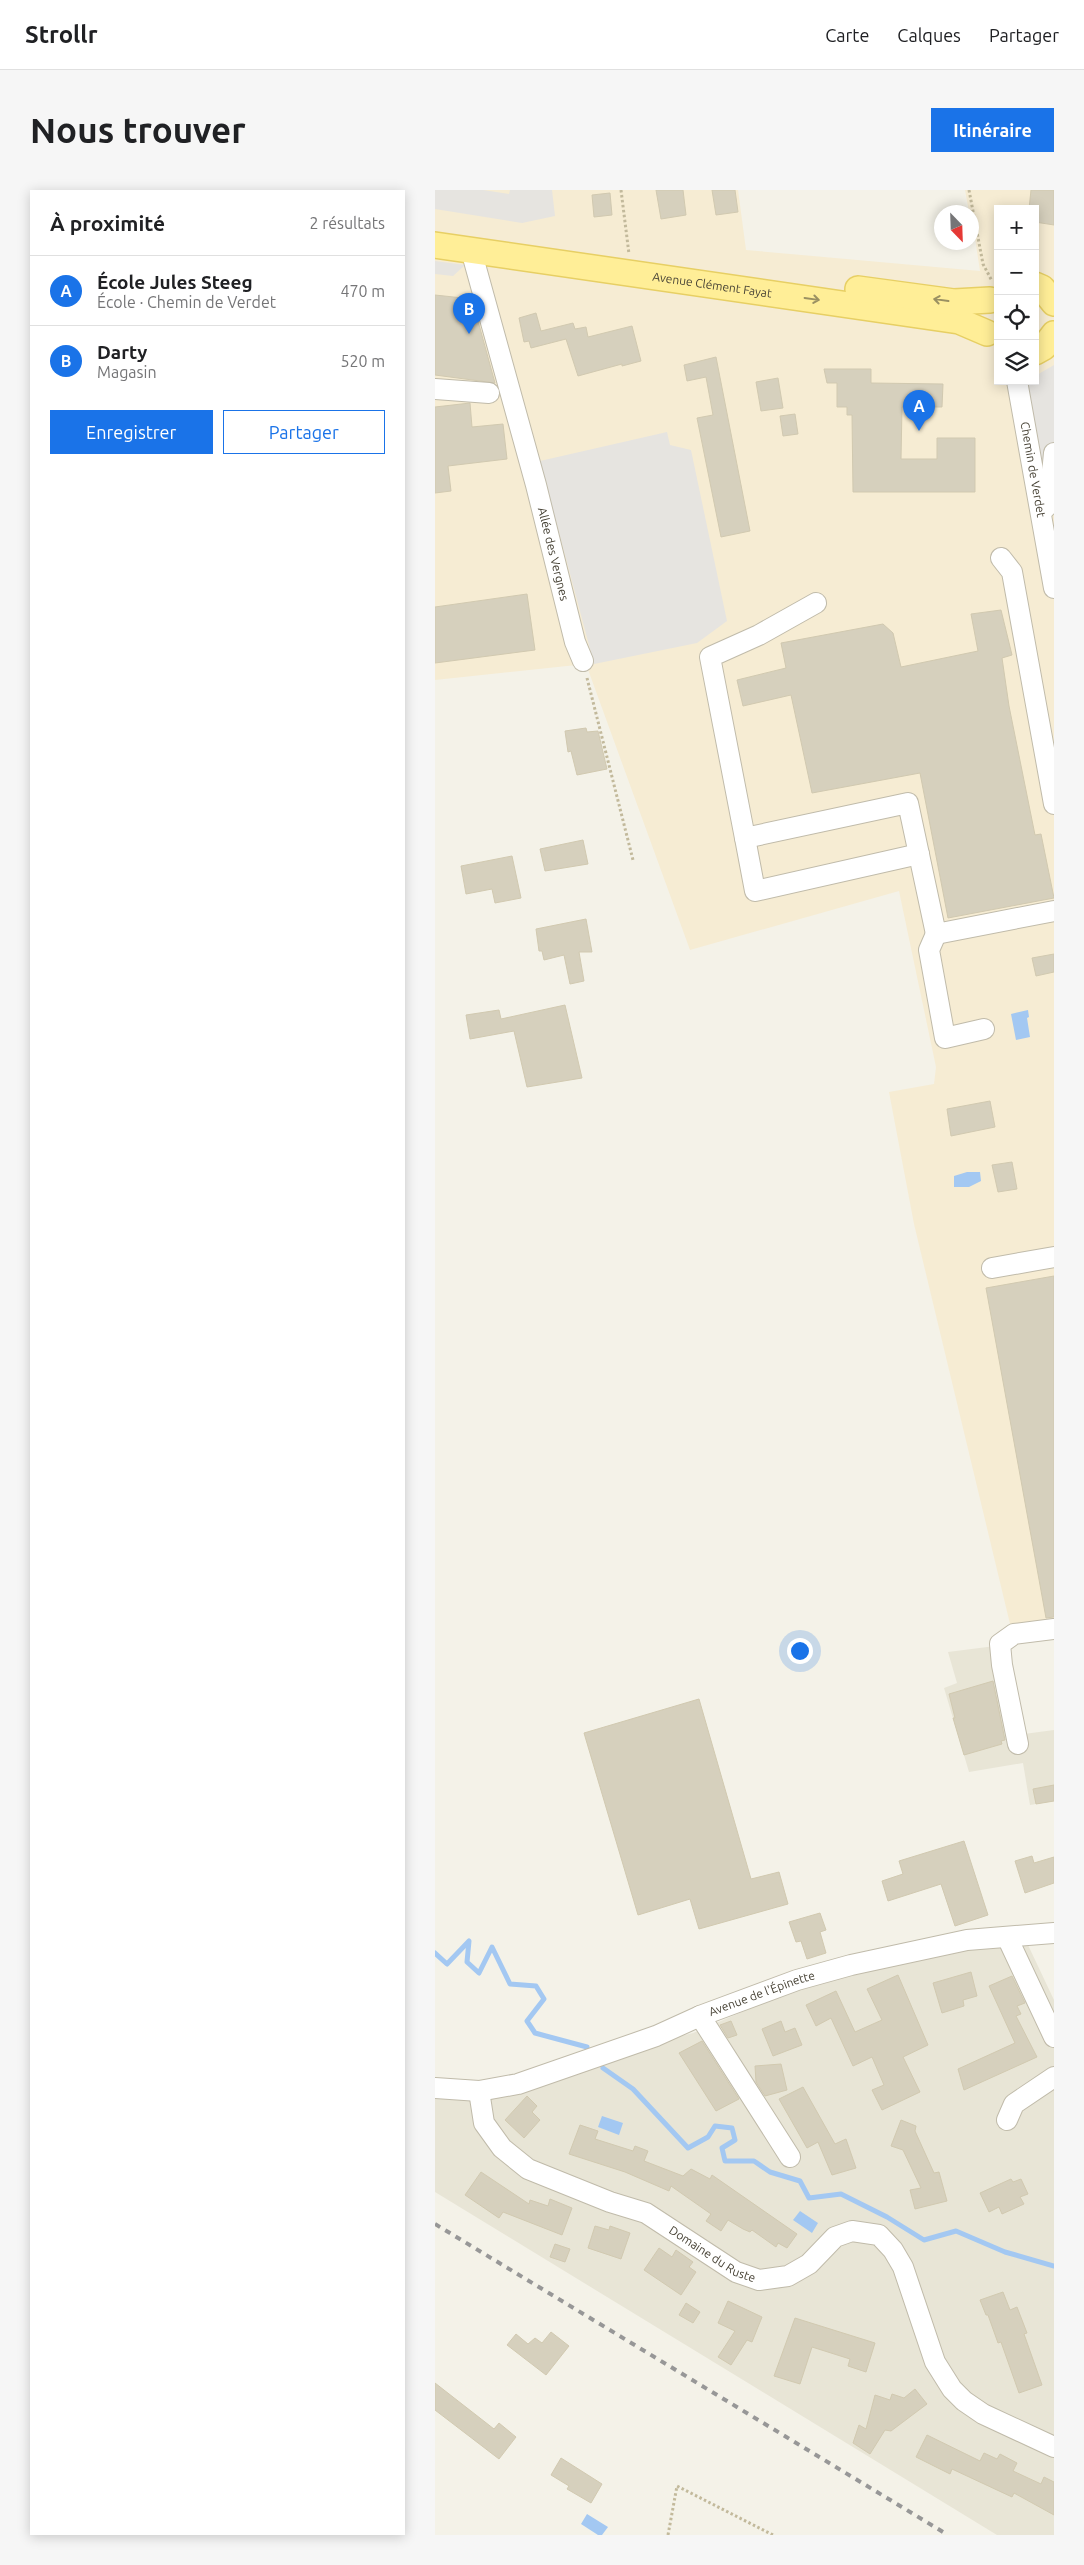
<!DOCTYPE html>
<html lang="fr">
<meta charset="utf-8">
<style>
:root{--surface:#fff;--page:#f6f6f6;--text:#202124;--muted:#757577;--line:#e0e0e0;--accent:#1a73e8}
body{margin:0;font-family:Ubuntu,sans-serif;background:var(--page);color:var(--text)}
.controls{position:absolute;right:15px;top:15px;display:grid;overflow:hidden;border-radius:0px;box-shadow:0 2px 12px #0003}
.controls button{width:45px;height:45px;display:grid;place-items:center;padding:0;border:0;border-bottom:1px solid var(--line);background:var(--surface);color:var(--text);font:25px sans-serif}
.compass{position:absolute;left:499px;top:15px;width:45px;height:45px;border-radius:50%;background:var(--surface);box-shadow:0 2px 12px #0003;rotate:157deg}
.you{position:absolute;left:364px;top:1460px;width:18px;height:18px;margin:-12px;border:4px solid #fff;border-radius:50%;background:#1a73e8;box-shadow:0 0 0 8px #1a73e833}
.badge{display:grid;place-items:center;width:32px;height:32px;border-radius:50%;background:var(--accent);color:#fff;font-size:16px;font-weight:700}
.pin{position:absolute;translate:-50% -41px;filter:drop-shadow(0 1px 2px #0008)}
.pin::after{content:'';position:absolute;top:26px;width:18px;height:15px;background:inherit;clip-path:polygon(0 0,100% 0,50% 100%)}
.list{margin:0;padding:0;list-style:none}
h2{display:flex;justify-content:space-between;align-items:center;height:65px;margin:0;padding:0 20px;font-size:21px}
h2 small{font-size:16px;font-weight:400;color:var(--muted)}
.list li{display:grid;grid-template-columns:32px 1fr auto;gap:15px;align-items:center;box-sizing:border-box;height:70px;padding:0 20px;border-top:1px solid var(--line)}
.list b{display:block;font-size:19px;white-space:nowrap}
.list p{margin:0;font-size:16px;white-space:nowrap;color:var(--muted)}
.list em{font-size:16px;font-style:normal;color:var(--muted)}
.actions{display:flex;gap:10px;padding:15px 20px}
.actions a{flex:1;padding:11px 0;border:1px solid var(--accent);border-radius:0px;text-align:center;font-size:18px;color:var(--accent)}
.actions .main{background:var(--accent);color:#fff}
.icon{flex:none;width:28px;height:28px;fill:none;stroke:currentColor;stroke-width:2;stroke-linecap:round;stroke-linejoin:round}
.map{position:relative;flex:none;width:619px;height:2345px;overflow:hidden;border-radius:0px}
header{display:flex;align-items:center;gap:30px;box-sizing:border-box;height:70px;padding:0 25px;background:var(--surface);border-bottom:1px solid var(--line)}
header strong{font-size:24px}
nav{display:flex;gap:28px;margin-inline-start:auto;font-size:18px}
.intro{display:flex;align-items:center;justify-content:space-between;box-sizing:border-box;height:120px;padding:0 30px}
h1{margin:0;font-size:35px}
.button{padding:12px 22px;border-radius:0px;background:var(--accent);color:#fff;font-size:18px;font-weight:700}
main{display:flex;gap:30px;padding:0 30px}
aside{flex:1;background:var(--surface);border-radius:0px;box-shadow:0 2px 12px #0003}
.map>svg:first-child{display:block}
.residential{fill:#e8e5d6}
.commercial{fill:#f6ecd3;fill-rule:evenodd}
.parking{fill:#e6e4e0}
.water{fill:#a3c8f2}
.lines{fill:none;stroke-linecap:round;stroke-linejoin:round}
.stream{stroke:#a3c8f2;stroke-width:5}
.building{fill:#d6d0bd;stroke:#d1c9b0}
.minor-casing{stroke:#c0bbaa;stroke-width:22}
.major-casing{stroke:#e7cf64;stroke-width:28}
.path{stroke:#c2b99b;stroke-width:3;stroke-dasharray:2.5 2.5;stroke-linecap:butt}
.minor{stroke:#fff;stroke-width:20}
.major{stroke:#ffee97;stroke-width:25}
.rail{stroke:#979797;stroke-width:4;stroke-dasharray:6 6;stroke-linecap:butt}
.oneway{stroke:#9a9062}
.labels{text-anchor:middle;stroke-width:4;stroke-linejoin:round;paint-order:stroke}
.street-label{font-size:12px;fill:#484336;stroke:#fff}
</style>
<header>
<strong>Strollr</strong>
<nav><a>Carte</a><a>Calques</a><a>Partager</a></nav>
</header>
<div class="intro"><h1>Nous trouver</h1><a class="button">Itinéraire</a></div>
<main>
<aside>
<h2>À proximité<small>2 résultats</small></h2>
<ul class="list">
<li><span class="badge">A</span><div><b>École Jules Steeg</b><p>École · Chemin de Verdet</p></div><em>470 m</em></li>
<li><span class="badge">B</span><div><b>Darty</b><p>Magasin</p></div><em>520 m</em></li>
</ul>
<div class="actions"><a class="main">Enregistrer</a><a>Partager</a></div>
</aside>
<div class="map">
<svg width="619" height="2345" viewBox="0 0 619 2345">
<rect width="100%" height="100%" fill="#f4f2e8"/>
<!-- residential -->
<path class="residential" d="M568,1455l21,89 30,-4v71l-24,4 -7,-42 -54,9 -25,-84 13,-5 -9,-31z
M593,1755l26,55v535h-57l-562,-343v-105l56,-4 202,-50 158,-68 119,-16z"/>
<!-- commercial -->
<path class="commercial" d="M0,0h303l8,60 234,21 -9,-59h-2l-4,-22h89v1432l-43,6 -97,-404 -25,-132 45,-8 2,-17 -37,-176 -209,59 -104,-286 -151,16zM563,19h37v172h-37z"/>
<!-- parking -->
<path class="parking" d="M0,0h48l26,4 1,-4h42l3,26 -33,7 -87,-14z
M0,71l30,4 -12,11 -18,-2z
M619,175v126l-8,2 -19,-112h8v-5z
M232,242l3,13 21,5 36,171 -30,22 -103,21 -54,-203z"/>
<!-- water -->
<path class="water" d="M593,820l1,7 -2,1 3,19 -14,3 -5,-26z
M532,982h13l1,9 -12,6h-15v-11z
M167,1926l21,7 -4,12 -21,-8z
M365,2021l18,12 -6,10 -19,-13z
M152,2324l21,13 -6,8h-4l-17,-11z"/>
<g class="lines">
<!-- stream -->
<path class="stream" d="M0,1763l12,11 22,-23 -2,21 12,11 13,-26 18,37 26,2 8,13 -17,22 8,12 52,14
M168,1878l30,21 55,59 20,-11 7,-11 17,2 3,12 -13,8 3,13h29l16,11 30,9 9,17 32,-4 46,23 37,23 32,-9 49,21 49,14"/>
</g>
<!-- building -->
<path class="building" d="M221,0h27l3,25 -25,4z
M277,0h23l3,22 -22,3z
M596,0h23v35l-19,-3v-13h-6z
M175,3l2,22 -18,2 -2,-22z
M0,105l37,4 23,84 -60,-8z
M101,123l5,18 32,-8 2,6 11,-2 2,10 44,-11 9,35 -19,5v-2l-44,12 -12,-37 -35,9 -2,-7 -5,1 -5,-24z
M281,167l34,174 -29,6 -24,-119 16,-3 -7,-38 -19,4 -3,-16z
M389,179h47v14l72,1 -1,23h-40l-1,52h36v-21h38v54h-122l-1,-77h-5v-8h-10v-24h-10z
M343,188l5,30 -22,3 -5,-29z
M35,213l2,24 31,-3 4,35 -59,7 3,25 -16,2v-86z
M360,224l3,20 -15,2 -3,-20z
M92,404l8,56 -100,13v-56z
M566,420l11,45 -10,3 7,48 26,129 6,-1 13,64 -106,20 -28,-145 -108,20 -21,-98 -48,11 -6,-26 49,-12 -5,-25 102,-19 10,9 8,34 77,-16 -7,-37z
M151,538l1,4 11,-1 9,38 -30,6 -6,-24 -3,1 -3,-21z
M148,650l5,24 -43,7 -5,-22z
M77,666l9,42 -26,5 -3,-14 -26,5 -5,-28z
M151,729l6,33h-13l5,29 -14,3 -6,-29 -20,5 -2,-9h-3l-3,-22z
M619,764v18l-18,4 -4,-18z
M130,815l17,73 -55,9 -13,-56 -44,8 -4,-24 33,-5 2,9z
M555,911l5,26 -44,9 -4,-27z
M577,972l5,27 -19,3 -6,-27z
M619,1086v341l-8,1 -60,-330z
M558,1491l12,59 -4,1 1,3 -38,11 -11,-37h2l-6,-24z
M264,1509l52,180 28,-7 9,32 -89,25 -9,-30 -52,16 -54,-182z
M619,1595v16l-18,3 -3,-15z
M529,1651l24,74 -33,11 -14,-42 -53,17 -6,-20 21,-7 -4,-13z
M597,1666l2,7 20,-6v26l-29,10 -10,-32z
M385,1723l6,17 -6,2 6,21 -19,6 -6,-18 -5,1 -7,-20z
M536,1782l6,24 -14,4 1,6 -22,7 -9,-30z
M463,1785l30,70 -25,12 17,35 -38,18 -10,-20 12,-5 -12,-28 -19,9 -22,-48 -15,8 -10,-21 30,-14 19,41 27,-12 -15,-31z
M577,1786l13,27 -8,3 4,8 -5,2 21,41 -73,33 -6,-21 57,-26 -26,-57z
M296,1831l6,14 -9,3 -8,-13z
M346,1831l4,11 10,-4 7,17 -29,11 -11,-27z
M267,1851l37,58 -23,12 -37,-58z
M346,1874l6,26 -22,6 -9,-14 -1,-16z
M368,1897l32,57 11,-5 10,29 -24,7 -14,-33 -11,6 -28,-49z
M92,1906l10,10 -5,6 8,8 -16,18 -19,-18z
M466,1930l15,6 -1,5 19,42 5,-1 8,29 -32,8 -5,-19 11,-2 -18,-38 -12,-4z
M145,1935l18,6 -3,8 38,12 2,-5 13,5 -4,10 39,15 8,-7 19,10 2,-4 85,59 -10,14 -9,-5 -2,4 -24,-17 -2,2 -7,-3 -15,-9 -7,11 -15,-10 5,-7 -40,-28 -2,5 -44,-19 -56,-18z
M46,1982l48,32 1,-4 18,6 2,-7 22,9 -10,27 -59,-23 -4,6 -34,-23z
M576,1989l2,3 8,-3 7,15 -8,3 4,7 -22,10 -3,-7 -10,5 -9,-19z
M160,2036l14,4 1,-4 20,7 -9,26 -33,-11z
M120,2054l15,5 -5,13 -15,-5z
M224,2058l13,9 4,-7 17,12 -4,5 7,5 -15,23 -37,-25z
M568,2102l7,18 7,-3 10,26 -3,1 18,51 -23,8 -18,-51 -3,1 -10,-28h-2l-6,-15z
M293,2111l34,16 -10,25 -5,-2 -16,25 -13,-8 17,-26 -17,-8z
M251,2113l14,9 -7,11 -14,-8z
M360,2128l80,25 -9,29 -18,-6 2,-7 -38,-12 -12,37 -26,-8z
M116,2142l18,14 -23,29 -39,-30 9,-11 12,10 7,-6 7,5z
M0,2193l59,46 5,-6 17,14 -17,22 -64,-49z
M480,2199l12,15 -36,27 -6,-1 -15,24 -17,-11 6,-18 7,4 9,-34 15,5 2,-6 12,4z
M492,2245l53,26 4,-8 13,6 3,-5 17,9 -4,8 28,13 3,-7 10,5v33l-40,-22 -2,4 -60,-28 -2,5 -34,-17z
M126,2268l41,26 -11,19 -24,-14 2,-3 -18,-11z"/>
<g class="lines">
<!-- minor casing -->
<g class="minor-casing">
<g id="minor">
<path id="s1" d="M36,60l65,235 39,157 8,19"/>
<path id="s2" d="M582,191l37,207"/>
<path d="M0,199l54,4"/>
<path d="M606,322l8,-8 5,-51"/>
<path d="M566,368l11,14 42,232"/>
<path d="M381,413l-57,32 -49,22 35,181 163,-35 28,131 118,-23"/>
<path d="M310,648l10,53 164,-37"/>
<path d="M501,744l-7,16 16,88 39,-9"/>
<path d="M557,1078l62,-11"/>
<path d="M583,1554l-16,-79 -2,-21 14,-10 40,-5"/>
<path d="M572,1747l47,100"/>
<path d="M265,1826l90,141"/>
<path id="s3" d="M0,1898l44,3 39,-7 138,-48 44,-20 97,-36 54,-15 116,-25 87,-7"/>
<path id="s4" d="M44,1901l5,32 18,25 26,21 82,33 36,11 90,59 23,8 29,-4 21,-12 26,-27 17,-6 27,4 14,15 10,17 32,95 17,27 12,12 19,13 71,33"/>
<path d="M572,1930l7,-16 40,-27"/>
</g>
</g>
<!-- major casing -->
<g class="major-casing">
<g id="major">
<path id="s5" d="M0,55l524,76 28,12"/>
<path d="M600,95l7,3 12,15"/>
<path d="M423,99l96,13 36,-2"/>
<path d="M600,162l9,-5 10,-13"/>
</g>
</g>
<!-- path -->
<path class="path" d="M186,0l8,64
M534,0l14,74 9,17
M152,488l46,182
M233,2345l9,-49 96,49"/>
<!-- minor -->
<use href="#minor" class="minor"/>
<!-- major -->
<use href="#major" class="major"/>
<!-- rail -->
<path class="rail" d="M0,2034l513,311"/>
</g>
<!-- one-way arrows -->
<defs><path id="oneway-shaft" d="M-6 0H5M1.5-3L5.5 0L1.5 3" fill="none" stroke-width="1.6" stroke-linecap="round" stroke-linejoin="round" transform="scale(1.25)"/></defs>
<g class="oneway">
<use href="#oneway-shaft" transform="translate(377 109) rotate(8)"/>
<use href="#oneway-shaft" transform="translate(506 110) rotate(-172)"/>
</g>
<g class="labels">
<!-- street labels -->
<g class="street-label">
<text dy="4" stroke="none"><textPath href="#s5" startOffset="280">Avenue Clément Fayat</textPath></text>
<text dy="4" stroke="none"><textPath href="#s2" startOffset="90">Chemin de Verdet</textPath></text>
<text dy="4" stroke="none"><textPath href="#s1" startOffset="315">Allée des Vergnes</textPath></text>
<text dy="4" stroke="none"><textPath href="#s3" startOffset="344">Avenue de l'Épinette</textPath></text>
<text dy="4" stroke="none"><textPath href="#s4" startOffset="301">Domaine du Ruste</textPath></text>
</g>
</g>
</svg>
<div class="controls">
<button>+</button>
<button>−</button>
<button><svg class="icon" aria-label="locate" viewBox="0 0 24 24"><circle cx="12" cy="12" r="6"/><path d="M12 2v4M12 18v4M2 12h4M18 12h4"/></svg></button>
<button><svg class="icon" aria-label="layers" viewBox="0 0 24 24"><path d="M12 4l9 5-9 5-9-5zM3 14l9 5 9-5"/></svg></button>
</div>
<svg class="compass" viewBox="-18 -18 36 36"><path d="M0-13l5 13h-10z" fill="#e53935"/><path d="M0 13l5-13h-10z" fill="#757577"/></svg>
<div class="you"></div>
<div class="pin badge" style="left:484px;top:241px">A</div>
<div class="pin badge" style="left:34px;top:144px">B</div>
</div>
</main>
